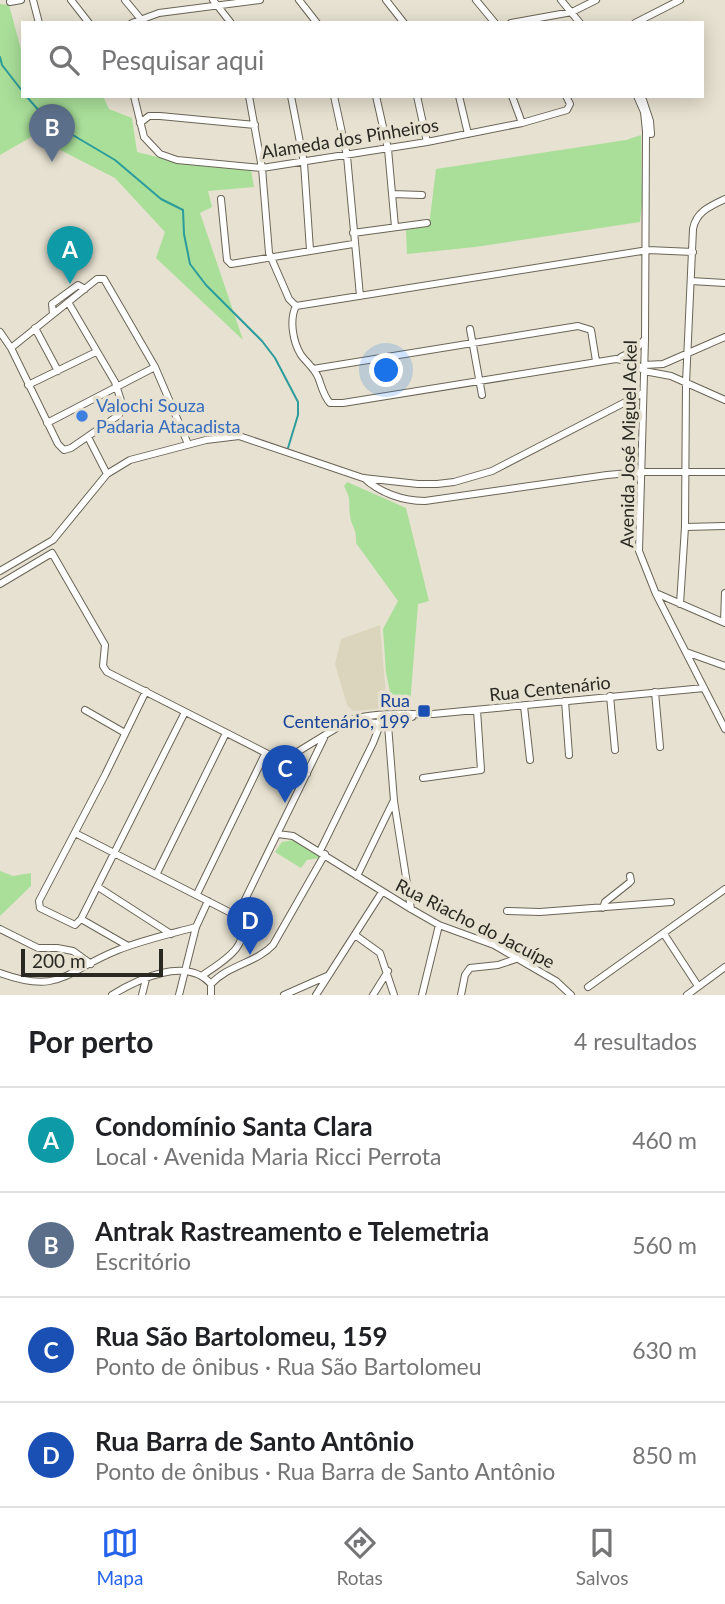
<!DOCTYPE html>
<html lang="pt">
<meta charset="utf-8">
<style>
:root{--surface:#fff;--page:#f6f6f6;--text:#202124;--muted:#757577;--line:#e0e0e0;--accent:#2563eb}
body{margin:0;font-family:Lato,sans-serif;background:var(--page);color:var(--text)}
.scale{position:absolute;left:21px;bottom:18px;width:142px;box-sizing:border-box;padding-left:7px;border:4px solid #2a2822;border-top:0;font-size:19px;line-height:24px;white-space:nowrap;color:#2a2822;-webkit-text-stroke:5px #e6e1d0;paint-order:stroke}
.you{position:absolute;left:387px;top:371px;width:24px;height:24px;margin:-18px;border:5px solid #fff;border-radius:50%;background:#1a73e8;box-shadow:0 0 0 10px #1a73e833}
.badge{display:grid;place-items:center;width:46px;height:46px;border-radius:50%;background:var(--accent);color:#fff;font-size:23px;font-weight:700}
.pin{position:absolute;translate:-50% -58px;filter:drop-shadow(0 2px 4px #0008)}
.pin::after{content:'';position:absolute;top:37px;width:24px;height:21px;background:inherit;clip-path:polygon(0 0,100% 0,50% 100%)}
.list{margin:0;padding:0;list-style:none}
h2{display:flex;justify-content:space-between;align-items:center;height:91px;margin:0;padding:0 28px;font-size:30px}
h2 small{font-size:23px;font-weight:400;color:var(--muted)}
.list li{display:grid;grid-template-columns:46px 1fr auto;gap:21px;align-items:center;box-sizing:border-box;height:105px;padding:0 28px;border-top:2px solid var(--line)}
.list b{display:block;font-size:26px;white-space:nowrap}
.list p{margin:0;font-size:23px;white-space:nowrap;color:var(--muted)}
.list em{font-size:23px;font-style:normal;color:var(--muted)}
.icon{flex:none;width:38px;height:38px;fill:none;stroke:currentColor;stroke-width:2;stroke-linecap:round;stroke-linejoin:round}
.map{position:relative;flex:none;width:725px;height:995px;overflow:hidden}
.search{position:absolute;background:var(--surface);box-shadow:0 4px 18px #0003;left:21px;right:21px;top:21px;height:77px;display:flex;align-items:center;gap:18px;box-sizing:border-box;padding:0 24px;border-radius:0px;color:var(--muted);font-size:26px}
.sheet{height:511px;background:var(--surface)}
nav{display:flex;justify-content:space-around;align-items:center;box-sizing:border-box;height:98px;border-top:2px solid var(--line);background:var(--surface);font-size:19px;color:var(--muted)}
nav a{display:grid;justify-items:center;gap:4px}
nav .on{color:var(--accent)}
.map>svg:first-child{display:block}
.built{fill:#dcd5bd}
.green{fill:#a9df99}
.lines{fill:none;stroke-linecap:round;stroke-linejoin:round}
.stream{stroke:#2c9c9c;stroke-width:2}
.minor-casing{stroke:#6a6557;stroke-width:8}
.minor{stroke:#fff;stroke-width:6}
.shop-dot{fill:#3f7fe0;stroke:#e6e1d0;stroke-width:2.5}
.transit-dot{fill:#1a4fb4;stroke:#e6e1d0;stroke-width:2.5}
.labels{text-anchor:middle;stroke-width:7;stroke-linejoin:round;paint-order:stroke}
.street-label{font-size:18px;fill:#2a2822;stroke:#e6e1d0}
.shop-label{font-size:18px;fill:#366cbe;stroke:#e6e1d0;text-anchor:start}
.transit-label{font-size:18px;fill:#164399;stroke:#e6e1d0;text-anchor:end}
</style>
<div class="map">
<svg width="725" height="995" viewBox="0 0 725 995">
<rect width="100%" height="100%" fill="#e6e1d0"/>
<!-- built -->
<path class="built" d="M380,625l7,83 -34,3 -6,-6 -12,-41 6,-25z"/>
<!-- green -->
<path class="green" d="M0,4l9,1 14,52v39h80l6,13 23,9 5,34 52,13 62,5 3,17 -46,4 4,16 -12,6 43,127 -87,-82 9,-26 -50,-54 -82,-42 -33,19z
M641,135l1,68 -2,19 -165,25 -68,7 -1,-24 23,-4 7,-57 190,-29z
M347,482l59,26 23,93 -11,3 -8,101 -19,-7 -5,-26 -3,-43 15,-28 -42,-58c1,-16 -5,-16 -6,-28 -2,-15 2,-14 -6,-29z
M294,840l26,16 -1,2 -12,2 -6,8 -26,-16 7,-10z
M0,871l13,5 18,-3v13l-31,30z"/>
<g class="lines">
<!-- stream -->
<path class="stream" d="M0,57l2,8 21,27
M26,96l15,17 25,18 49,29 46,39 22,11 1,24 6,30 16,21 56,56 13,17 23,44v13l-10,33"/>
<!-- minor casing -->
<g class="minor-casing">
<path id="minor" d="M33,0l6,23
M71,0l18,23
M125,0l19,23
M213,0l18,23
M299,0l18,23
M386,0l18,23
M476,0l19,23
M561,0l19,23
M10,2l11,-2
M132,23l27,-10 101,-13
M511,23l61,-11 24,-12
M635,23l45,-23
M134,96l10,41 16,17 17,6 85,8 165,-26 95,-19 45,-13 3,-6 -4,-8
M249,96l13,72 7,85 20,46 7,7
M291,96l13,67 6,87
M334,96l13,60 13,140
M376,96l12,53 7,78
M417,96l10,46
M459,96l9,38
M512,96l10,27
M637,96l7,16 2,19 -1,208 -6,212 17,43 69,135
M643,100l7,21 1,13
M140,123l9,-7h11l95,9
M392,194l30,1
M221,199l6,61 4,4 122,-20
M353,233l74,-10
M691,281l34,2
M296,306c-7,14 -3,36 5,49 6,8 13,13 17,22 4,10 5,18 12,26h13l273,-44 18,3 10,9 27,5 54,24
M296,306l352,-56 45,2
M53,314l-1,-10 26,-19 7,4
M35,328l23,43
M470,329l12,66
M0,332l11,16 47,96 6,6 7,-2 48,-33 4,-8 -8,-25 -47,-80
M11,348l86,-69h7l51,88 33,77
M621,357l13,-6 11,-12
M644,365l19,-1 62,-27
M313,369l265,-43 13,4 5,31
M28,385l68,-33
M47,423l108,-56
M88,437l19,37
M364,478c16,15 39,23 61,23l182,-26 34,-3h84
M685,527l40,-1
M52,553l53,92 -2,21 4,6 200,102
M0,571l53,-31 54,-66 23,-14 76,-20 33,-4 124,42 55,6h19l17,-2 38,-11 151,-78
M0,584l52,-31
M658,594l67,29
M680,604l5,-77 1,-144 7,-154c3,-17 17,-23 32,-30
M724,622l1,-29
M686,652l39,14
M146,691l-41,84 -66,126 1,7 35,17 6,-6 104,-207
M655,692l5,55
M610,696l5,54
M565,701l4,54
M524,706l6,54
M85,710l40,23
M350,721l28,2 6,3 28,-9
M388,725l6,76 17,108
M281,762l67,-41c26,-10 58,-6 85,-7l271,-26
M423,778l58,-8 -4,-60
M75,833l162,83c18,28 -14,45 -34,59
M278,834l15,2 118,73 28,16 55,20 62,36 15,14
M320,851l53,-108 7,-18
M157,873l69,-140
M357,876l36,-74
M98,887l73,47
M197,894l68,-140
M603,908l2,-6 24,-19 2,-2 -1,-5
M507,911l33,1 131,-10
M237,916l87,-178
M81,919l47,27
M0,929l38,19h19l16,3 18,13
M664,934l34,52
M355,935l25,18 14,42
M0,973c61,22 65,-2 118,-23 25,-10 52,-16 78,-23
M588,987l137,-98
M112,995c26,-16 74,-39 99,-11
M142,995l4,-16
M179,995l17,-68 12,-26
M211,995v-11c17,-19 45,-21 62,-39l52,-91
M284,995l43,-19
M316,995l66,-103
M373,995l15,-24
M422,995l17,-70
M461,995l4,-20 5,-7 28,-3 18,-6
M687,995l38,-28"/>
</g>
<!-- minor -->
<use href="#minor" class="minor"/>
</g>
<!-- markers -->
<circle class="shop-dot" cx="82" cy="416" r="7"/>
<rect class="transit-dot" x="417" y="704" width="14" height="14" rx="3.5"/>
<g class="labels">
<!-- street labels -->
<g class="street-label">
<text transform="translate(350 139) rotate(-9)" y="6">Alameda dos Pinheiros</text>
<text transform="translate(629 444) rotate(-89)" y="6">Avenida José Miguel Ackel</text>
<text transform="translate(550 689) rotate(-6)" y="6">Rua Centenário</text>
<text transform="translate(475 924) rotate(27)" y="6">Rua Riacho do Jacuípe</text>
</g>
<!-- shop labels -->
<g class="shop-label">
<text x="96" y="412">Valochi Souza<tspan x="96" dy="21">Padaria Atacadista</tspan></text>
</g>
<!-- transit labels -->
<g class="transit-label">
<text x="410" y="707">Rua<tspan x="410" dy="21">Centenário, 199</tspan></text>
</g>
</g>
</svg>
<div class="scale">200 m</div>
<div class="you"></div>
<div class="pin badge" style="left:70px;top:284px;background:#0f9aa8">A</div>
<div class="pin badge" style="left:52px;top:162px;background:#5c6f8a">B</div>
<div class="pin badge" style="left:285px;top:803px;background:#1a4fb4">C</div>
<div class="pin badge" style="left:250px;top:955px;background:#1a4fb4">D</div>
<div class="search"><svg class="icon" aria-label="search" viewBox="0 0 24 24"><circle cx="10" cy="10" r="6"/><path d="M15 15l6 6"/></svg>Pesquisar aqui</div>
</div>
<section class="sheet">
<h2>Por perto<small>4 resultados</small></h2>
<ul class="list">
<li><span class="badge" style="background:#0f9aa8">A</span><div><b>Condomínio Santa Clara</b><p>Local · Avenida Maria Ricci Perrota</p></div><em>460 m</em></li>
<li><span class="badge" style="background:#5c6f8a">B</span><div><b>Antrak Rastreamento e Telemetria</b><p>Escritório</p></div><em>560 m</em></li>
<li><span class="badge" style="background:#1a4fb4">C</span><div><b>Rua São Bartolomeu, 159</b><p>Ponto de ônibus · Rua São Bartolomeu</p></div><em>630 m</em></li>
<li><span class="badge" style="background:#1a4fb4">D</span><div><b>Rua Barra de Santo Antônio</b><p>Ponto de ônibus · Rua Barra de Santo Antônio</p></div><em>850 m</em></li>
</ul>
</section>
<nav>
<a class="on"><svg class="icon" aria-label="map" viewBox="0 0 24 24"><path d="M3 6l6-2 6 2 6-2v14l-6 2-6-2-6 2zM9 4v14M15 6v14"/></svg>Mapa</a>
<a><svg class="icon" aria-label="directions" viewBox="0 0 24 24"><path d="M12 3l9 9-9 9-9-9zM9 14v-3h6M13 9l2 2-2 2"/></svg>Rotas</a>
<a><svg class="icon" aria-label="saved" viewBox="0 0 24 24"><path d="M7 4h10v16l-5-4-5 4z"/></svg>Salvos</a>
</nav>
